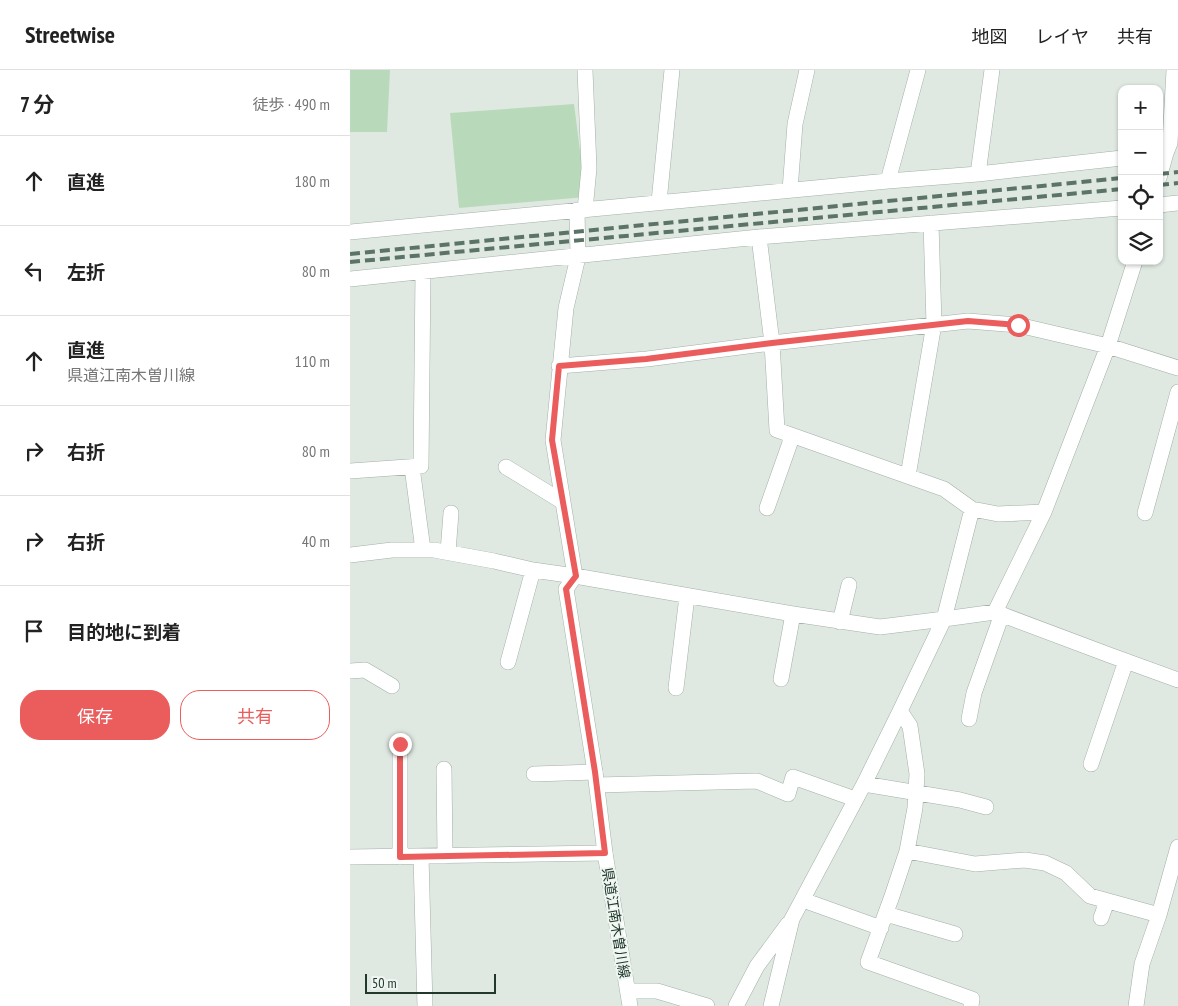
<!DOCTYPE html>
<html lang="ja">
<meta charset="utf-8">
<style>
:root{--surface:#fff;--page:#f2f2f2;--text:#222;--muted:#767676;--line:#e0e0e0;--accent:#ea5d5c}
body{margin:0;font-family:"PT Sans Narrow","Noto Sans JP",sans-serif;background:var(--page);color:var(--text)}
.controls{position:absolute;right:15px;top:15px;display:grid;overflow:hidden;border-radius:10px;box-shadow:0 1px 4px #0004}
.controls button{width:45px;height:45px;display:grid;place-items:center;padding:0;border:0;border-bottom:1px solid var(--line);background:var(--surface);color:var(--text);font:25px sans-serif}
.scale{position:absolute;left:15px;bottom:12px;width:131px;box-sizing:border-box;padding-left:5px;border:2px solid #21382c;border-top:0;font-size:14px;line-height:18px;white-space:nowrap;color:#21382c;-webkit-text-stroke:4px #eff6f1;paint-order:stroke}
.stop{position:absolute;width:15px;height:15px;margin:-11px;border:4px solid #ea5d5c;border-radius:50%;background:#fff}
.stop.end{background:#ea5d5c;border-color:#fff;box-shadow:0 1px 5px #0008}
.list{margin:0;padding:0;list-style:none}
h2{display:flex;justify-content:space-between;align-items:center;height:65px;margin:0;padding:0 20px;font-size:21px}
h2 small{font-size:16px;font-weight:400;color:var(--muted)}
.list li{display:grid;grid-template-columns:32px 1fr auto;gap:15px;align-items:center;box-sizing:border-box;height:90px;padding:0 20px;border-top:1px solid var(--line)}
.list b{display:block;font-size:19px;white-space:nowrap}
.list p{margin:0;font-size:16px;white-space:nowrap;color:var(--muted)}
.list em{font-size:16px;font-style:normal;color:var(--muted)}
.actions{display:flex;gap:10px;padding:15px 20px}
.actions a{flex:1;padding:11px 0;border:1px solid var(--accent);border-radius:20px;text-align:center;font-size:18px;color:var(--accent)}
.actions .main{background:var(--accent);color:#fff}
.icon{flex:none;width:28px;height:28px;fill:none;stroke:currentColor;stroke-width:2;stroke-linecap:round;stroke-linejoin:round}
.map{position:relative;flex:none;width:828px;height:936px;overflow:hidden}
header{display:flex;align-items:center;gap:30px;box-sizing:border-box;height:70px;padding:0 25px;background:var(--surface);border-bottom:1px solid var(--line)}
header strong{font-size:24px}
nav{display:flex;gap:28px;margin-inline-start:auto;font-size:18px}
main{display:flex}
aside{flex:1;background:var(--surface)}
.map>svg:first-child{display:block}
.green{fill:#b9daba}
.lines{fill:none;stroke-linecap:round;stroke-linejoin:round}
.minor-casing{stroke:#a2b0a8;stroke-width:16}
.secondary-casing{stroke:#9fb5a7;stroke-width:16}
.minor{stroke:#fff;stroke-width:15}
.secondary{stroke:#fff;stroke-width:15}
.rail{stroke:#5b7467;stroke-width:4;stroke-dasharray:10 5;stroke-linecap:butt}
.route{stroke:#ea5d5c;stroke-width:6}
.labels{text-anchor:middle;stroke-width:4;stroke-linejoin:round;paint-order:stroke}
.street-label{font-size:14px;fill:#21382c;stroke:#eff6f1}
</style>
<header>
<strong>Streetwise</strong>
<nav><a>地図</a><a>レイヤ</a><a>共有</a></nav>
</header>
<main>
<aside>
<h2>7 分<small>徒歩 · 490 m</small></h2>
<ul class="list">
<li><svg class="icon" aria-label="ahead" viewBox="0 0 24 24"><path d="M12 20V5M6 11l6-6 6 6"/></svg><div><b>直進</b></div><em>180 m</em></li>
<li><svg class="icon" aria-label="left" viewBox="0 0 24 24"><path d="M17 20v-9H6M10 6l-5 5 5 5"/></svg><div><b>左折</b></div><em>80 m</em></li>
<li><svg class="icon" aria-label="ahead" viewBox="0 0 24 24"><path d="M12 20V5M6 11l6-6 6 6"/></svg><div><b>直進</b><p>県道江南木曽川線</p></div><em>110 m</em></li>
<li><svg class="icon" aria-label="right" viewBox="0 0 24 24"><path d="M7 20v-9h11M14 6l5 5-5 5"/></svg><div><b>右折</b></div><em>80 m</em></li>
<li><svg class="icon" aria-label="right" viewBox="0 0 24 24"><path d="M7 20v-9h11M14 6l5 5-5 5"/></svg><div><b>右折</b></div><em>40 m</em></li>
<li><svg class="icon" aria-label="arrive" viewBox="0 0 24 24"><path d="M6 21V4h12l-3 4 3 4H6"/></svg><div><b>目的地に到着</b></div></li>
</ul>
<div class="actions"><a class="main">保存</a><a>共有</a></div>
</aside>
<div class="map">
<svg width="828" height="936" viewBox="0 0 828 936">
<rect width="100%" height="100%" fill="#dfe9e2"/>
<!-- green -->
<path class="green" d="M0,0h40l-3,62h-37z
M224,34l12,93 -127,11 -9,-95z"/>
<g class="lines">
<!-- minor casing -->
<g class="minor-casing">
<path id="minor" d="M628,104l14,-104
M809,108l7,-25 4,-10 4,-73
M538,111l30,-111
M440,120l5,-66 12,-54
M309,132l13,-132
M809,135l19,-2
M235,140l4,-42 -4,-98
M0,162l538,-51 90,-7 144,-16
M409,167l13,106 5,87 167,59 28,20 26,5 46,-2
M0,209l409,-42 363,-29
M209,296l88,-7 125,-16 196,-22 50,4 90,21 70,22
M62,397l11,83
M156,397l57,35 12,74
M0,401l71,-5 2,-194
M558,406l26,-152 -3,-101
M213,432l-10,-62 13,-132 12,-51 -1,-47
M417,438l25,-71
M795,443l33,-121
M98,482l3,-39
M0,485l42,-5h42l60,11 39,9 42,6 218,38 87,13 64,-8 51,-7 117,44 66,24
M645,542l49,-100 64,-166 27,-85
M490,552l9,-37
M158,592l25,-92
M0,601l15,-1 27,16
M431,609l12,-65
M326,618l11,-92
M550,641l10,15 7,48 -2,34 -8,43 -15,45 -24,66 104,37 -1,7
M619,649l5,-26 28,-79
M50,674v113
M741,694l35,-103
M94,699l1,87
M184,704l61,-2
M514,714l96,16 26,7
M247,715l160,-4 31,13 5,-17 62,22
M557,781l68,13 50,-4 20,3 21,10 24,23 69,19
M71,786l4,150
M0,787l255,-4
M453,830l78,28
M536,844l69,20
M751,848l6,-17
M278,921h29l50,15
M386,936l21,-40 31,-42
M421,936l21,-87 72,-135 36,-73 44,-92 28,-110
M786,936l6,-42 17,-49 19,-68"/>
</g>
<!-- secondary casing -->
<g class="secondary-casing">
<path id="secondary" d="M225,506l-9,13 29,183 10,81 25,153"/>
</g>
<!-- minor -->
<use href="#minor" class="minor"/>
<!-- secondary -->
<use href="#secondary" class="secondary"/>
<!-- rail -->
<path class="rail" d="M809,104l19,-2
M809,115l19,-2
M0,184l772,-76
M0,192l772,-73"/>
</g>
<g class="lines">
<!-- route -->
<path class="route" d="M50,674v113l205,-4 -10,-81 -29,-183 10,-13 -24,-136 7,-74 87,-7 126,-16 196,-22 50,4"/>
</g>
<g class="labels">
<!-- street labels -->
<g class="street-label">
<text transform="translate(266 853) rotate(81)" y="5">県道江南木曽川線</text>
</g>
</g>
</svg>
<div class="controls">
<button>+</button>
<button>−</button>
<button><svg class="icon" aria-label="locate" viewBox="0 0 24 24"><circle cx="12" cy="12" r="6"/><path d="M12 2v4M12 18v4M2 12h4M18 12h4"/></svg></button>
<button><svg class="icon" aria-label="layers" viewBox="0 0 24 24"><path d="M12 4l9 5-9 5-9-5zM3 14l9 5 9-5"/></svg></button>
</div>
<div class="scale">50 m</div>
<div class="stop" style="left:668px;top:255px"></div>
<div class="stop end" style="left:50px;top:674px"></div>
</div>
</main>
